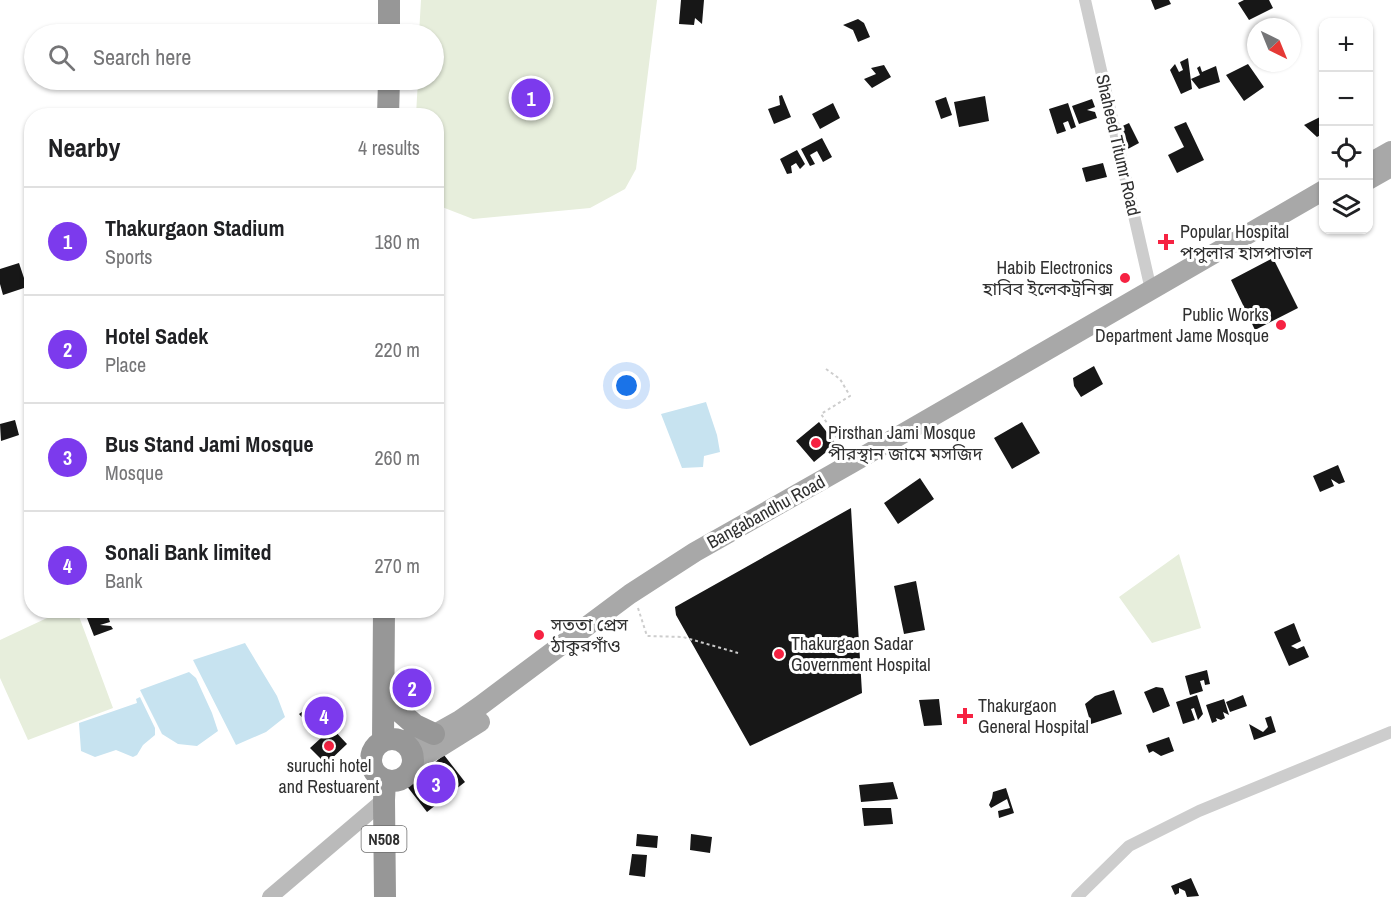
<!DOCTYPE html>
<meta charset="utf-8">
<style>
:root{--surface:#fff;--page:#f2f2f2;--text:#202124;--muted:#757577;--line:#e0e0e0;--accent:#7c3aed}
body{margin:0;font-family:"Archivo Narrow","Noto Sans Bengali",sans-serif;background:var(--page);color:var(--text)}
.controls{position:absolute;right:18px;top:18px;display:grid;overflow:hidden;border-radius:12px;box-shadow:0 2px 4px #0004}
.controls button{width:54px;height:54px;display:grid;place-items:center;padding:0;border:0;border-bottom:2px solid var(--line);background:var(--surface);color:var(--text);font:30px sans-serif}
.compass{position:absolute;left:1247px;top:18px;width:54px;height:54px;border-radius:50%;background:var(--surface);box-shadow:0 2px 4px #0004;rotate:137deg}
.you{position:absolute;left:627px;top:386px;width:21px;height:21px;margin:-15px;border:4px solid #fff;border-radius:50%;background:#1a73e8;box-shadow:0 0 0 9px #1a73e833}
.badge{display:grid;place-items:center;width:39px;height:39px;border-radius:50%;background:var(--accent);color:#fff;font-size:20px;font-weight:700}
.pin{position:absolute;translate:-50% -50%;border:3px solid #fff;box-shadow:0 2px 6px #0006}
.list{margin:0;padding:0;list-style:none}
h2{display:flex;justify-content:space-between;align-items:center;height:78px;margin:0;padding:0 24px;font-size:26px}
h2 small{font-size:20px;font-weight:400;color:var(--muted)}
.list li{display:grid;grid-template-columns:39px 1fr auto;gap:18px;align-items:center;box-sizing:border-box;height:108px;padding:0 24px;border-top:2px solid var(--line)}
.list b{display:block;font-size:22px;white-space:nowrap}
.list p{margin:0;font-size:20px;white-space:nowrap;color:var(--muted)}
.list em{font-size:20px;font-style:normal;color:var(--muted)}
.icon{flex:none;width:33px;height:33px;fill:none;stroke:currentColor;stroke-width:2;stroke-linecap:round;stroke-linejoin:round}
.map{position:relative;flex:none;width:1391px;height:897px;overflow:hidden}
.search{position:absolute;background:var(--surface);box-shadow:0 2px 4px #0004;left:24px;top:24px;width:420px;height:66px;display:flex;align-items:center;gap:15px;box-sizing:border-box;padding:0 21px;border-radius:33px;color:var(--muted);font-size:22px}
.panel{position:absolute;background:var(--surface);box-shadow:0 2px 4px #0004;left:24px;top:108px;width:420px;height:510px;border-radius:24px}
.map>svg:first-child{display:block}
.green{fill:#e7eedc}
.water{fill:#c7e3f0}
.building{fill:#171717}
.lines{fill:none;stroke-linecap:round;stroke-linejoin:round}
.path{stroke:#cdcdcd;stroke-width:2;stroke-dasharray:3 3;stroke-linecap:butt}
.street{stroke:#cdcdcd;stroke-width:12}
.secondary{stroke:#bababa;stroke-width:16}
.primary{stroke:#a8a8a8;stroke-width:20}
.highway{stroke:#979797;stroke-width:22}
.poi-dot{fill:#f62242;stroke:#fff;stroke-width:2}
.labels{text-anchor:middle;stroke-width:6;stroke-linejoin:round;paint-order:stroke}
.shield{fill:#fff;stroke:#6e6e6e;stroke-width:1.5}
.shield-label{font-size:16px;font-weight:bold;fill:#303030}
.street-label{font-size:18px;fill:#303030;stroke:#fff}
.poi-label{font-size:18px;fill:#303030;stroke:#fff;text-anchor:start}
</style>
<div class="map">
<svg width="1391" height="897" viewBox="0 0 1391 897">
<rect width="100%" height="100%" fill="#fff"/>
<!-- green -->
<path class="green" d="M421,0h236l-21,169 -11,20 -35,19 -117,11 -31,-12 -5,-6 -1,-85 -20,-1 2,-35h16v-46h-15z
M1179,554l22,74 -49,15 -33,-46z
M62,611h15l36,97 -85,32 -28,-62v-38z"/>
<!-- water -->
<path class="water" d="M706,402l11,33 3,17 -16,4 -1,11 -21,1 -21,-54z
M245,643l32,53 8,21 -19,15 -30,13 -43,-85z
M189,672l7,6 16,35 6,18 -21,15 -19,-2 -16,-10 -22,-44z
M140,697l15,31v7l-12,10 -6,10 -4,2 -17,-7 -21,7 -14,-6 -2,-28 58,-20 -1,-4z"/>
<!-- building -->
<path class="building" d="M681,0h23l-2,24 -7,-6 -1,7 -15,-1z
M1151,0h18l2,4 -16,6z
M1244,0h25l4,8 -24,12 -11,-17z
M858,19l6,4 6,14 -12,5 -5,-12 -10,-5z
M1188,58l4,31 -11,5 -11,-24 5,-6 4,8 4,-2 -3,-8z
M1248,64l16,23 -20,14 -18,-26z
M884,65l7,12 -19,11 -8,-9 12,-5 -5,-6z
M1200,66l2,6 14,-6 4,16 -21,7 -8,-10 9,-4 -3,-7z
M782,95l9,22 -17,7 -6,-15 12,-4 -1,-9z
M985,96l4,25 -30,6 -5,-25z
M946,97l6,18 -11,4 -6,-18z
M1092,99l3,8 -8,3 8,2 2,6 -18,6 -7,-18z
M833,103l7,15 -20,11 -8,-15z
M1068,103l8,24 -5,2 -3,-8 -5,2 3,8 -9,3 -8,-25z
M1324,115v18l-7,4 -13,-12z
M1186,122l18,38 -27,13 -9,-18 16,-8 -10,-20z
M1129,123l10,20 -13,7 -10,-21z
M822,138l10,19 -9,5 -6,-11 -7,4 5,9 -5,2 -9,-17z
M797,150l8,14 -5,5 -4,-6 -5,3 1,7 -5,1 -7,-15z
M1103,163l4,14 -21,5 -4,-14z
M1273,258l25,50 -43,22 -24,-50z
M19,263l8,24 -24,8 -3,-11v-15z
M1094,366l9,18 -22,13 -7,-11 -1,-8z
M15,420l4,15 -18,6 -1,-17z
M819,422l17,22 -22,18 -18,-21z
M1022,422l18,31 -28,16 -18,-31z
M1338,465l7,17 -6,2 -8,-5 3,7 -14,6 -7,-16z
M920,478l14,21 -36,25 -14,-21z
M851,508l11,185 -112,53 -74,-131 -1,-8z
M916,581l9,49 -21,4 -10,-48z
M101,610h5l4,12 -10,3 11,1 2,3 -19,7 -7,-18h9v-6z
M1294,623l7,18 -10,5 6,3 7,-3 5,11 -20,9 -15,-34z
M1207,670l3,14 -5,1 -1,-5 -4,1 3,10 -13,4 -5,-19z
M401,672h20l2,34 -20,-2z
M1156,687l7,1 7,18 -17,7 -9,-21z
M1114,690l8,24 -31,10 -6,-20 10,-8z
M1197,695l6,19 -5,6 -4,-12 -3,1 4,11 -12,4 -7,-22z
M1243,695l4,11 -17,6 -4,-10z
M322,698l13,18 -15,21 -21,-23z
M939,699l3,26 -18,1 -5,-26z
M1224,699l5,16 -6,-3 2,6 -4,2 -5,-2 1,3 -5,2 -6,-18z
M1271,716l5,16 -22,8 -5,-16 14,8 5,-5 -3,-9z
M332,728l15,16 -21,20 -16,-16z
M1169,737l5,14 -13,5 -8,-5 -4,2 -3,-8z
M444,755l21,27 -38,30 -21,-27z
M893,782l5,17 -37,3 -2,-17z
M1006,788l8,25 -15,5 -1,-7 12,-3 -3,-9 -16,9 -2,-3 3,-7 1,-6z
M862,808h29l2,16 -29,2z
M637,834l21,2 -1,12 -21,-2z
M691,834l21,3 -2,16 -20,-3z
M632,854l15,1 -2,22 -16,-2z
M1191,878l8,18 -12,1 -2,-6 -6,-3v5l-4,2 -4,-9z"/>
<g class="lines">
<!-- path -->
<path class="path" d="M826,369l14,10 10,17 -29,18 24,36
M638,608l9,28 36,1 55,16"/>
<!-- street -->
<path class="street" d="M1085,0l66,290
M1077,897l52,-51 70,-35 192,-79"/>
<!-- secondary -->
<path class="secondary" d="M270,897l114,-97"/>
<!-- primary -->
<path class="primary" d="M1368,164l23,-13
M1368,180l23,-13
M410,748l50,-28 20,-14 150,-112 65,-42 157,-89 472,-273
M414,761l26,-14 40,-25"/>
<!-- highway -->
<path class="highway" d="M389,34v-34
M388,116l1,-36
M398,710l17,15 19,9
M371 760a21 21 0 1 1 42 0a21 21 0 1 1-42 0Z
M383,740l1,-130
M385,897l-1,-97 1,-20"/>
</g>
<!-- markers -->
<g class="poi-dot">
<path d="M1163 233h6v6h6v6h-6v6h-6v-6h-6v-6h6z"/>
<circle cx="1125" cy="278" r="6"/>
<circle cx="1281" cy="325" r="6"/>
<circle cx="816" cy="443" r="6"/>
<circle cx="539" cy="635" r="6"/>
<circle cx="779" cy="654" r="6"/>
<path d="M962 707h6v6h6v6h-6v6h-6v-6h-6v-6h6z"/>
<circle cx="329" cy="746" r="6"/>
</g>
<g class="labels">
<!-- shield labels -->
<rect class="shield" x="361.5" y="826" width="45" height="26" rx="4.5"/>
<g class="shield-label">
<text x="384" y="845">N508</text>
</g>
<!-- street labels -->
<g class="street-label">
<text transform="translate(1118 145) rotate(77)" y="6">Shaheed Titumr Road</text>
<text transform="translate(766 512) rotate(-29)" y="6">Bangabandhu Road</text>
</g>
<!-- poi labels -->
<g class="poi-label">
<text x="1180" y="238">Popular Hospital<tspan x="1180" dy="21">পপুলার হাসপাতাল</tspan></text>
<text x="1113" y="274" text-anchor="end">Habib Electronics<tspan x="1113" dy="21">হাবিব ইলেকট্রনিক্স</tspan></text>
<text x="1269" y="321" text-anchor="end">Public Works<tspan x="1269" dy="21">Department Jame Mosque</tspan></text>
<text x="828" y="439">Pirsthan Jami Mosque<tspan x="828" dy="21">পীরস্থান জামে মসজিদ</tspan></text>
<text x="551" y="631">সততা প্রেস<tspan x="551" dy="21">ঠাকুরগাঁও</tspan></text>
<text x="791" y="650">Thakurgaon Sadar<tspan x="791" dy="21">Government Hospital</tspan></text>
<text x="978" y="712">Thakurgaon<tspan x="978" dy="21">General Hospital</tspan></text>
<text x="329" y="772" text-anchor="middle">suruchi hotel<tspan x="329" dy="21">and Restuarent</tspan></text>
</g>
</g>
</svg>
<div class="controls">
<button>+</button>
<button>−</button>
<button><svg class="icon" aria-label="locate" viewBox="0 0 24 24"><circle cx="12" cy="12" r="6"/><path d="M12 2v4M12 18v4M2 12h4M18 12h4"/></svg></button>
<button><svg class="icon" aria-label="layers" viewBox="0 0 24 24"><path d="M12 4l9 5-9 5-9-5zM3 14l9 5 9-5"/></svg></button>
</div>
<svg class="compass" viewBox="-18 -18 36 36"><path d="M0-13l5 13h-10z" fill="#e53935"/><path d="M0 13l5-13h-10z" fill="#757577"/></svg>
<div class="you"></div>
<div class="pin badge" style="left:531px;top:98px">1</div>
<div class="pin badge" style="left:412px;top:688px">2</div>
<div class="pin badge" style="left:436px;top:784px">3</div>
<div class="pin badge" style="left:324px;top:716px">4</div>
<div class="search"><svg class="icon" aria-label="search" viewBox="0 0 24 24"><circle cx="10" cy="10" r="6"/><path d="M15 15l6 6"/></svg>Search here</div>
<section class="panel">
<h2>Nearby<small>4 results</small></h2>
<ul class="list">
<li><span class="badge">1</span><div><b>Thakurgaon Stadium</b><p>Sports</p></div><em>180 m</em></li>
<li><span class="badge">2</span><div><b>Hotel Sadek</b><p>Place</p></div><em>220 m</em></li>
<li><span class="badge">3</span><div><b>Bus Stand Jami Mosque</b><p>Mosque</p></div><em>260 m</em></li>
<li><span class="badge">4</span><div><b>Sonali Bank limited</b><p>Bank</p></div><em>270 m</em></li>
</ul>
</section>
</div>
